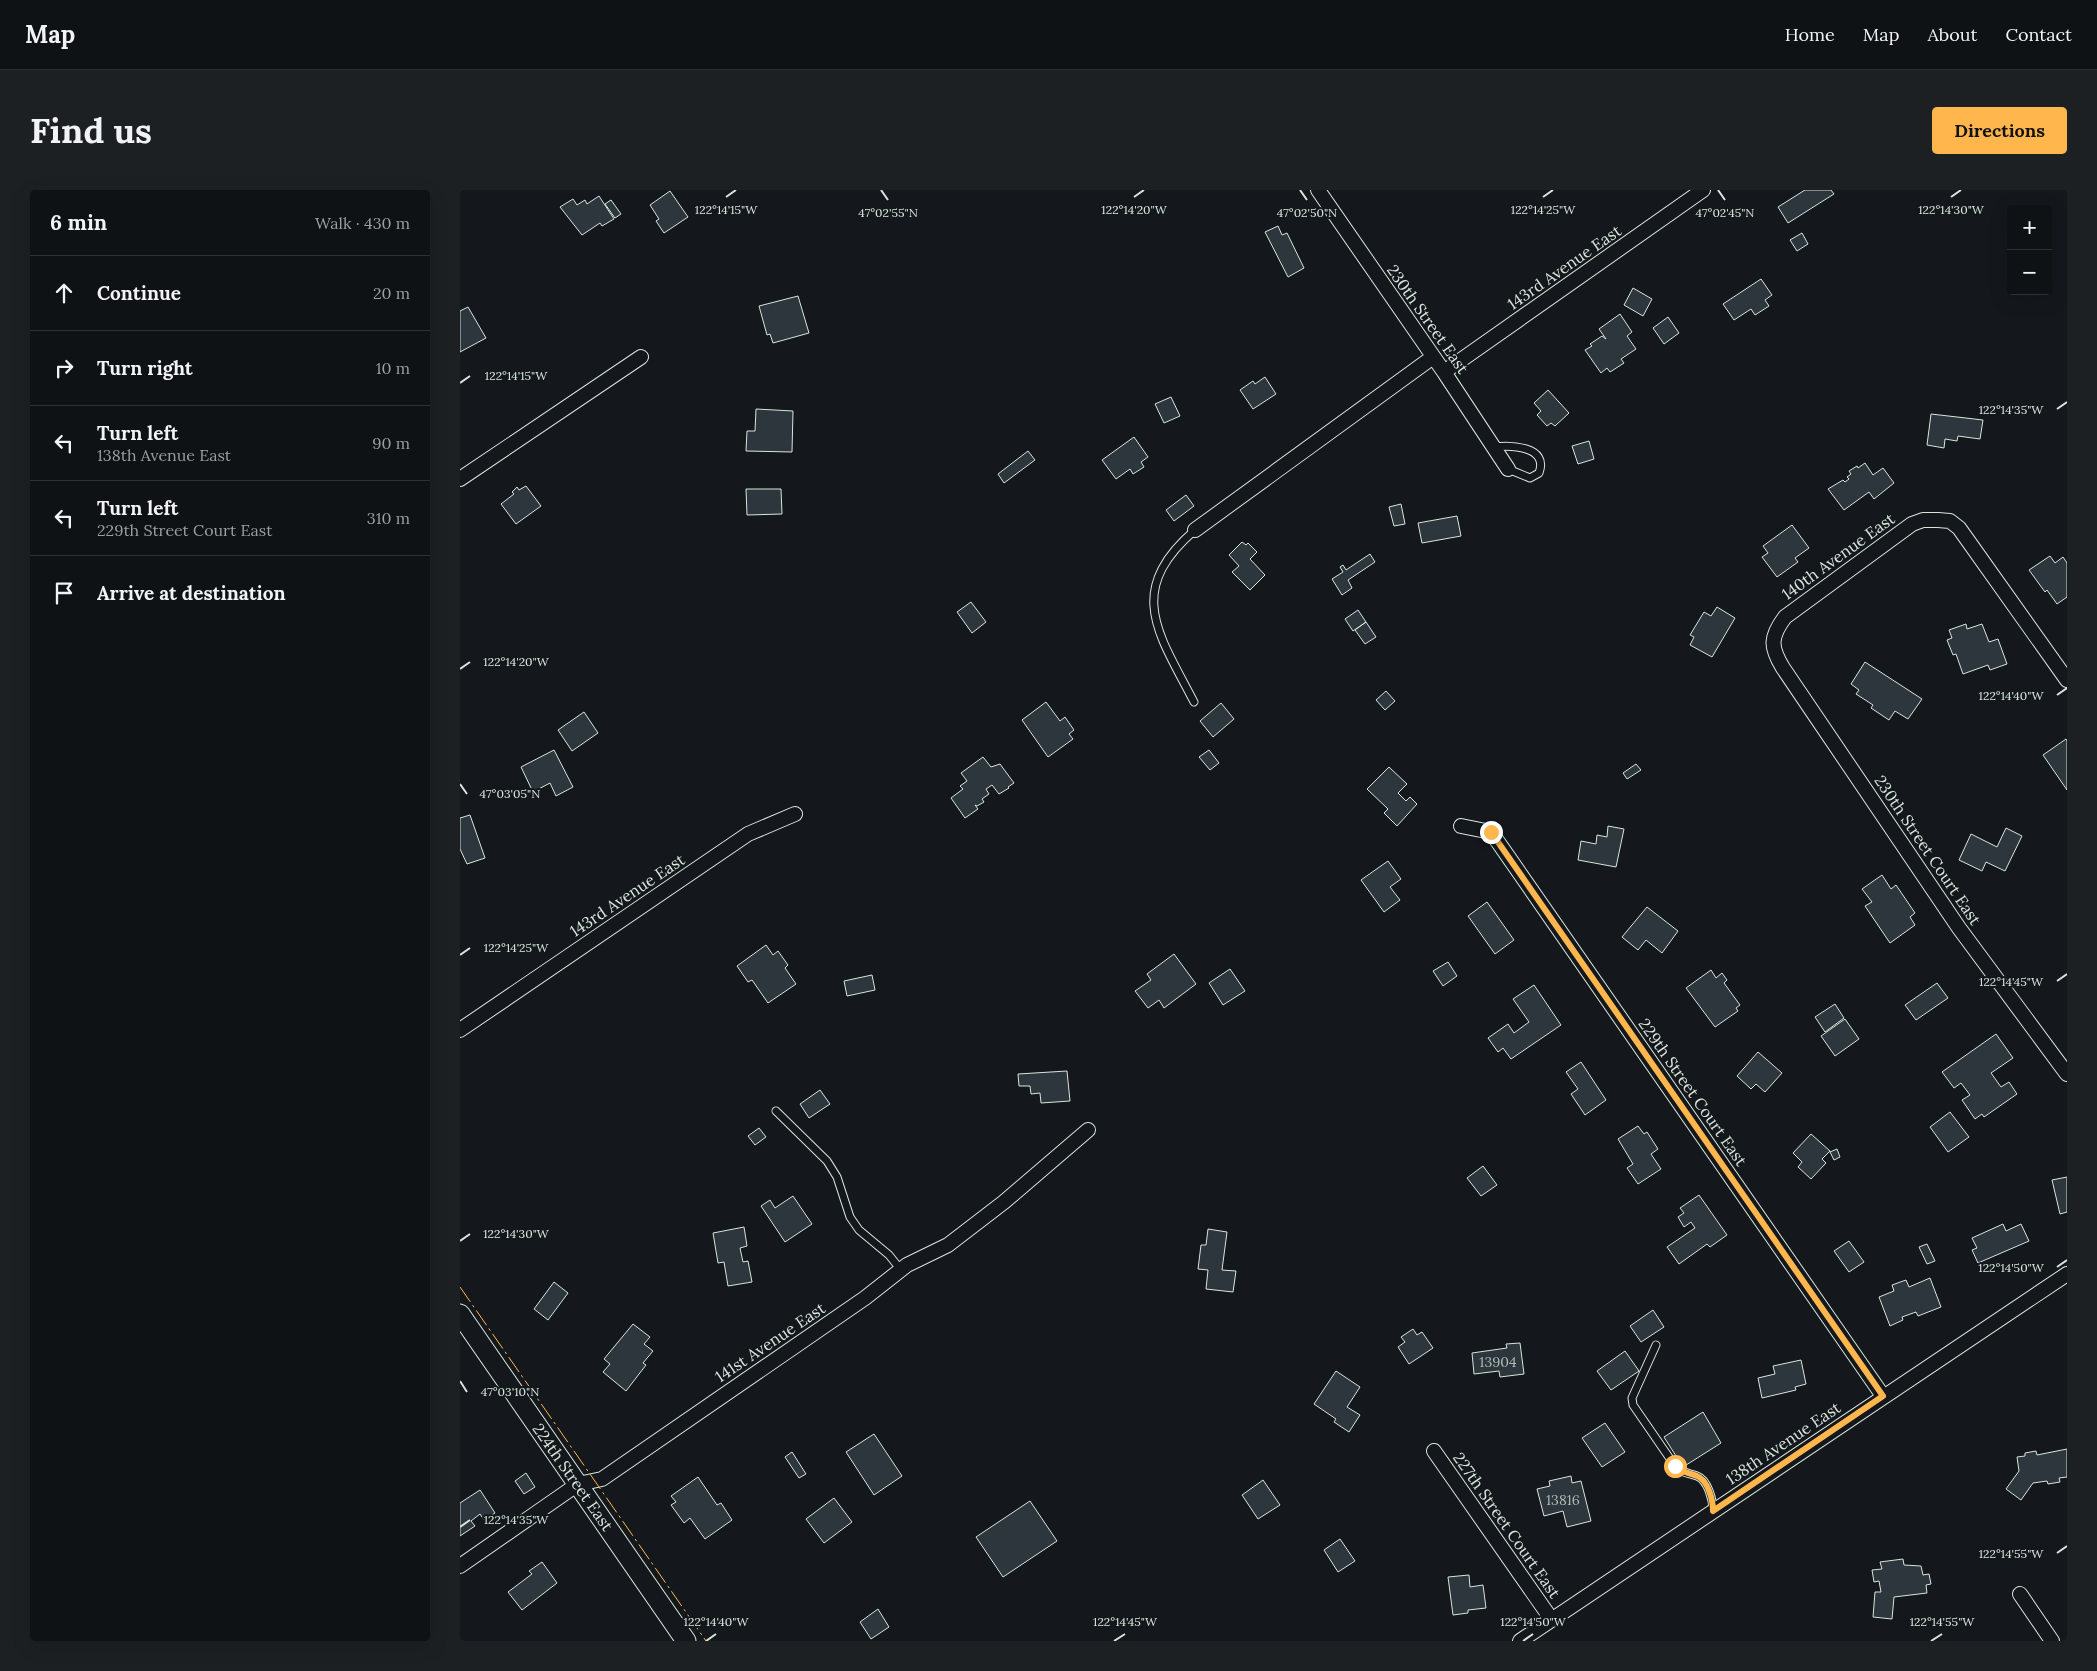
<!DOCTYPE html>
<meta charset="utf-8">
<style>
:root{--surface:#0f1215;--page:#1d2022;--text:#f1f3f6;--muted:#9b9ea0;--line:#2f3234;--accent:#ffb74d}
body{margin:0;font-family:Lora,serif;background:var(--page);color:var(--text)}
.controls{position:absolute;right:15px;top:15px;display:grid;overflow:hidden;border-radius:5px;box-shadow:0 5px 20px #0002}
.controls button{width:45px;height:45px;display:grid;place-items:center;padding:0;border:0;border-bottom:1px solid var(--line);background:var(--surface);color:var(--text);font:25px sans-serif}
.stop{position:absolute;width:15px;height:15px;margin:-11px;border:4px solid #ffb74d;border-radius:50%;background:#fff}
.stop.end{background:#ffb74d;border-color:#fff;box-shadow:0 1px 5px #0008}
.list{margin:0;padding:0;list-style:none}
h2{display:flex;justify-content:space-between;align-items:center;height:65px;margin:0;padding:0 20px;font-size:21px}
h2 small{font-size:16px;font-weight:400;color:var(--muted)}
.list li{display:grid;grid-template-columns:32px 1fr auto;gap:15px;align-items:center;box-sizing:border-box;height:75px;padding:0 20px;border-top:1px solid var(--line)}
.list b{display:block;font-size:19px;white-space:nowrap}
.list p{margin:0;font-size:16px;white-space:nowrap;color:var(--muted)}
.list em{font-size:16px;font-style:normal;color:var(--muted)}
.icon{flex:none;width:28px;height:28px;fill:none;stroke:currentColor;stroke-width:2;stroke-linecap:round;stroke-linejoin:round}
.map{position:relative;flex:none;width:1607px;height:1451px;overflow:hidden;border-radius:5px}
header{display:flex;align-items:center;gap:30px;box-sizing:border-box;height:70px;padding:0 25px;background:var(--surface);border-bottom:1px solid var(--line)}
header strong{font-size:24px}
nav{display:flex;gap:28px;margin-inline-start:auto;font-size:18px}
.intro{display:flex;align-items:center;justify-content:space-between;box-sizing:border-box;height:120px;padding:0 30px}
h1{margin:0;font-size:35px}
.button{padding:12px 22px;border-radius:5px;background:var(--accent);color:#111;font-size:18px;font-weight:700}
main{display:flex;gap:30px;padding:0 30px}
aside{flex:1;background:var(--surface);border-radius:5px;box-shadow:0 5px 20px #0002}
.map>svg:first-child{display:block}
.building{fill:#2c363c;stroke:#d8e6dc}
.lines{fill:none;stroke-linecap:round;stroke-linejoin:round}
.lane-casing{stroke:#d8e6dc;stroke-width:9}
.street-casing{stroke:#d8e6dc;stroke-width:16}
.secondary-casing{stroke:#d8e6dc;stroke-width:21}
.lane{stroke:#14181c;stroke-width:7}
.street{stroke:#14181c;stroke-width:14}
.secondary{stroke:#14181c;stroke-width:19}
.power{stroke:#ffb74d;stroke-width:1;stroke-dasharray:18 4 2.5 4;stroke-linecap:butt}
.route{stroke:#ffb74d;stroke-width:6}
.ticks{fill:none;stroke:#d8e6dc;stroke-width:2}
.labels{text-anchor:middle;stroke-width:4;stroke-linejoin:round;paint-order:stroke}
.number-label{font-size:14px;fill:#adbab4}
.street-label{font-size:16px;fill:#d8e6dc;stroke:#14181c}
.ticks-label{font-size:12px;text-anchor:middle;fill:#d8e6dc;stroke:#14181c;stroke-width:4;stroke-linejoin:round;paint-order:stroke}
</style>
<header>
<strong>Map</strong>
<nav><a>Home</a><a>Map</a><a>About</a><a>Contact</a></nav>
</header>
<div class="intro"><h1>Find us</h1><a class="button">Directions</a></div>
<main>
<aside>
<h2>6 min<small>Walk · 430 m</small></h2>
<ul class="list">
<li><svg class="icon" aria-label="ahead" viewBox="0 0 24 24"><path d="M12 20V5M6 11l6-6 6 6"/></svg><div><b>Continue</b></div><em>20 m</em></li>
<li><svg class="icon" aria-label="right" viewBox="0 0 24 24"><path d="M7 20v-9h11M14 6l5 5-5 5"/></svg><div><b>Turn right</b></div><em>10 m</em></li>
<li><svg class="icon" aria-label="left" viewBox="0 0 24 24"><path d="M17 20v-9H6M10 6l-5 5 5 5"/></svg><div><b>Turn left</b><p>138th Avenue East</p></div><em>90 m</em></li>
<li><svg class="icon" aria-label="left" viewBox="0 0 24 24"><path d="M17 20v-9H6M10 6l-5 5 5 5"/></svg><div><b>Turn left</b><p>229th Street Court East</p></div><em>310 m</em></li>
<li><svg class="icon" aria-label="arrive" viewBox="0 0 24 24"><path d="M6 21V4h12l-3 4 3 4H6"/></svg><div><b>Arrive at destination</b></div></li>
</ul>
</aside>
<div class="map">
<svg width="1607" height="1451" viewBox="0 0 1607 1451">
<rect width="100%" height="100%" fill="#14181c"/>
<!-- building -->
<path class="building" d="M1345,0h26l3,4 -46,29 -10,-16z
M210,1l18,26 -24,16 -8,-12 3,-2 -9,-14z
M139,6l15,23 -12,7 -2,-3 -18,12 -22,-28 13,-8 4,6 8,-5 2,4z
M151,10l10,14 -6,4 -10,-14z
M818,36l4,9 5,-2 17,35 -16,9 -23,-45z
M1342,43l6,11 -11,7 -7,-11z
M1301,89l11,16 -7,5 4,6 -14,9 -4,-6 -17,11 -11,-16z
M1173,98l19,11 -9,17 -19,-11z
M338,106l11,37 -36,10 -3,-9 -3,1 -8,-29z
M8,117l18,31 -26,14v-41z
M1160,124l12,18 -5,4 9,13 -15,10 3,4 -14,9 -3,-4 -6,5 -16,-23 7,-4 -2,-2 12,-8 4,3 -7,-10z
M1208,127l11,16 -15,11 -11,-16z
M805,187l11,17 -23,15 -13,-19 13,-9 2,3z
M1088,200l21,23 -14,13 -4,-3 -4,3 -10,-11 4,-4 -7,-8z
M711,207l9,19 -16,7 -9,-19z
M296,219l37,2 -1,41 -46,-1 1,-20h8z
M1471,224l52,6 -3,19 -22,-3 -1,5 -12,-2 -1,9 -17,-3z
M674,247l14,20 -7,5 3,5 -11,7 -3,-5 -14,10 -14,-19z
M1129,251l5,18 -16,5 -6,-18z
M568,261l7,9 -31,23 -6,-9z
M1405,273l8,12 10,-7 11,15 -20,16 -5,-7 -25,18 -16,-21 15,-9 2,2 4,-3 -2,-2 4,-3 -2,-3 8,-5 1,2z
M66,296l15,20 -25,18 -15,-20 13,-10 -2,-2 5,-5 2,3z
M286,299h35l1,25 -35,1z
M726,305l8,11 -20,15 -8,-11z
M941,314l4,20 -11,2 -5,-19z
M997,326l4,20 -39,7 -4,-20z
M1332,335l17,23 -14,10 3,4 -21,15 -15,-20 6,-4 -5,-7z
M782,352l4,3 2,-2 9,9 -7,7 15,16 -15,15 -18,-18 7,-6 -10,-11z
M910,364l5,8 -27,18 4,8 -10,7 -10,-16 11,-7 -3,-5 3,-2 3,5z
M1590,366l5,7 8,-6 4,6v34l-10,7 -10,-14 -2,2 -16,-22z
M511,412l15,20 -14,11 -15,-21z
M1257,417l18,11 -23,39 -22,-12 4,-8 -4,-2 14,-23 7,4z
M898,420l8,12 -13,9 -8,-12z
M906,432l10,15 -11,7 -10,-14z
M1506,434l1,5 15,-5 7,18 9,-3 9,25 -17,6 -2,-5 -25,9 -7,-20 -3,1 -6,-15 5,-2 -3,-8z
M1405,472l57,37 -14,20 -13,-8 -6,9 -18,-12 2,-3 -17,-11 3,-4 -8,-6z
M926,501l9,10 -10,9 -9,-10z
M586,512l14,19 5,-4 9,13 -5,4 4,5 -25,18 -26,-37z
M761,513l13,16 -21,18 -13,-16z
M124,522l14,21 -26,18 -14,-21z
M1606,549l1,2v49l-24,-35z
M94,560l19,37 -17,9 -6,-13 -17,9 -12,-25z
M749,560l10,13 -9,7 -11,-13z
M523,567l8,10 9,-3 14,19 -6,4 1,1 -10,6 -7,-9 -6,4 3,5 -7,5 2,3 -7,4 -2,-1 3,4 -13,9 -14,-20 12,-9 -3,-3 7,-5 -6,-8z
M1176,574l5,6 -14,9 -4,-6z
M929,577l18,17 -9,9 8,8 4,-4 7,7 -20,22 -13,-13 4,-4 -21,-20z
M10,625l15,43 -18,6 -7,-15v-31z
M1148,636l16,3 -8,38 -38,-7 3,-19 15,3 1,-9 10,2z
M1546,638l16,8 -17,35 -19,-9 -4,9 -23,-11 12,-26 26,13z
M928,671l13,18 -11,8 10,13 -16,12 -23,-32z
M1422,685l9,14 5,-4 19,28 -5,4 5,8 -25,18 -25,-37 7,-4 -10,-13z
M1027,712l27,38 -19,14 -27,-38z
M1187,717l31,24 -16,22 -16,-13 -8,10 -16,-13z
M306,755l7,10 5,-4 10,14 -3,3 11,16 -28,19 -16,-23 -4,2 -11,-16z
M714,764l22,30 -32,24 -5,-8 -11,8 -13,-17 16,-11 -4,-6z
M988,772l9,14 -14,10 -10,-15z
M770,779l15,22 -22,14 -14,-22z
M1251,780l5,8 6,-5 5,7 -3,3 16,22 -4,3 2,3 -23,16 -29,-39z
M412,785l3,15 -28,6 -3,-15z
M1477,793l11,15 -32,22 -11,-15z
M1074,795l27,40 -50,34 -8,-11 -5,4 -10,-14 20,-14 6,9 15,-11 -16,-23z
M1375,814l9,14 -19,14 -10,-15z
M1385,829l14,20 -24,17 -14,-20z
M1536,844l17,24 -22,15 10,14 8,-5 8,12 -33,23 -2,-3 -7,5 -13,-19 8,-5 -9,-12 -7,5 -12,-16z
M1298,862l24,21 -17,19 -9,-8 -5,5 -14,-13z
M1121,872l25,38 -21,15 -14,-21 7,-5 -12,-17z
M607,881l3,30 -29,2 -1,-10 -9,1 -1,-8h-11l-1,-12z
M360,900l10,14 -21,14 -9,-14z
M1490,922l19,25 -21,15 -18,-25z
M1178,936l6,8 3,-2 11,17 -7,5 10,15 -23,15 -11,-16 6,-4 -15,-25z
M299,938l7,9 -11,8 -7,-9z
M1351,944l19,17 -8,8 4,4 -15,16 -13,-12 4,-5 -9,-9z
M1377,959l3,8 -6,3 -4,-8z
M1023,976l14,19 -16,11 -14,-18z
M1607,987v35l-7,2 -8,-34z
M1239,1005l28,40 -17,12 -3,-3 -28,20 -12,-17 28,-19 -4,-6 -7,5 -6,-10 6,-4 -4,-5z
M333,1006l19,28 -27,18 -24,-36 9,-6 5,8z
M1543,1034l3,7 15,-7 8,17 -51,22 -6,-13 5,-2 -5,-10z
M284,1037l3,19 -7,2 3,14 5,-1 4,21 -24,4 -4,-24 -6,1 -5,-30z
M748,1039l19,3 -5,38 14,1 -3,21 -27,-3 2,-19 -10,-1 3,-24h5z
M1389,1051l15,21 -15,10 -15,-21z
M1467,1054l8,17 -8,3 -8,-17z
M1470,1088l11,29 -23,9 -2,-4 -14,5 1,3 -13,6 -11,-29 15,-6 -2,-6 14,-5 3,7z
M94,1092l14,11 -20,27 -14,-11z
M1193,1120l11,17 -23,15 -11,-16z
M173,1134l17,13 -6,7 9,7 -10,12 3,2 -20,26 -23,-19 7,-8 -6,-5z
M953,1139l4,6 5,-3 11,16 -24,16 -11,-17 7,-5 -4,-5z
M1060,1153l4,31 -24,3 -1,-6 -25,3 -2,-21 35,-5 -1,-4z
M1165,1161l14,20 -28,19 -14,-19z
M1341,1170l5,24 -11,3 1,3 -34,8 -4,-20 17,-4 -2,-8z
M876,1181l24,16 -13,20 13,8 -11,17 -15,-10 2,-3 -22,-15z
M1243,1222l18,31 -38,24 -19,-30z
M1145,1233l20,29 -23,15 -20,-29z
M414,1244l28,42 -28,19 -28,-43z
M1607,1259v28l-8,1 1,4 -12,2 -1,-3 -14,2 -12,17 -15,-11 13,-18 -2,-14 8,-1v-3l11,-2 1,4z
M332,1262l14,22 -7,4 -14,-21z
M66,1283l9,14 -11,7 -9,-13z
M1111,1286l1,7 9,-2 10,40 -24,6 -4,-16 -19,5 -7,-27 13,-3 -1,-5z
M238,1287l19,28 4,-2 11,17 -27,19 -15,-21 -6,5 -13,-18 5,-3 -5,-6z
M803,1290l17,25 -22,14 -16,-24z
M20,1300l15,23 -11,7 -4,-6 -9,7 4,5 -15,10v-33z
M374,1308l18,24 -28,21 -18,-24z
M570,1311l27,40 -54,36 -27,-40z
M880,1349l15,22 -17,11 -14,-22z
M1443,1369l1,6 17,1 2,9 6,-1 2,10 -5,1 1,8 -33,4 -2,22 -19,-2 2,-25h6l-2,-11 -5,1 -2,-12 10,-1 -2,-7z
M82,1372l15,21 -35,27 -14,-18 24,-18 -3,-3z
M1009,1385l1,12 13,-2 3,23 -18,2v3l-15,2 -5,-38z
M418,1419l11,18 -18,12 -11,-17z"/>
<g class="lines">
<!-- lane casing -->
<g class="lane-casing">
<path id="lane" d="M1033,257c18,-2 56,-1 46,26l-9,5 -22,-9
M734,512c-35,-68 -70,-111 1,-172
M316,921l51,50 10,16 13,40 9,13 30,25 12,15
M1196,1155l-24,53 1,7 42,61c7,7 13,7 22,10 11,4 16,24 16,35"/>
</g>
<!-- street casing -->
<g class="street-casing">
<path id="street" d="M858,0l126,182 64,97
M984,182l259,-182
M0,289l181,-122
M735,340l238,-173
M1607,490l-108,-152 -9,-7 -12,-1h-15l-11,4 -127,93c-15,20 -15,30 -2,51l176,260 108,146
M1001,636l30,6 392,564
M0,840l288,-196 47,-20
M974,1261l118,169
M0,1376l118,-82 24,-5 263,-181 42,-33 41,-20 56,-43 84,-72
M1560,1404l32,47
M1060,1451l547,-367"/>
</g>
<!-- secondary casing -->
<g class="secondary-casing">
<path id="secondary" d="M0,1124l226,327"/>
</g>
<!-- lane -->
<use href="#lane" class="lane"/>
<!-- street -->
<use href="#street" class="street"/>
<!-- secondary -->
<use href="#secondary" class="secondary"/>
<!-- power -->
<path class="power" d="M0,1097l246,354"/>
</g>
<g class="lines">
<!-- route -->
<path class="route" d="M1031,642l392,564 -170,115c0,-11 -5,-31 -16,-35 -9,-4 -15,-3 -22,-10"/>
</g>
<!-- ticks -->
<path class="ticks" d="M421,0l7,10M840,0l7,10M1258,0l7,10M266,7l10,-7M674,7l10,-7M1083,7l10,-7M1491,7l10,-7M0,193l10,-7M1597,219l10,-7M0,479l10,-7M1597,505l10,-7M0,594l7,10M0,765l10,-7M1597,791l10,-7M0,1051l10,-7M1597,1077l10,-7M0,1191l7,11M0,1337l10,-7M1597,1363l10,-7M246,1451l10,-7M654,1451l11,-7M1063,1451l10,-7M1471,1451l11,-7"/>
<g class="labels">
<!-- number labels -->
<g class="number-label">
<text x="1038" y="1177">13904</text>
<text x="1103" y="1315">13816</text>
</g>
<!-- street labels -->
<g class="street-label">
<text transform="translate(1104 77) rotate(-35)" y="6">143rd Avenue East</text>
<text transform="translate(968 129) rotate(55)" y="6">230th Street East</text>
<text transform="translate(1378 366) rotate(-36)" y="6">140th Avenue East</text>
<text transform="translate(1468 660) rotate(56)" y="6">230th Street Court East</text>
<text transform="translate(167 705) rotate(-34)" y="6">143rd Avenue East</text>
<text transform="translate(1233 902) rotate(55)" y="6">229th Street Court East</text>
<text transform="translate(310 1152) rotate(-34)" y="6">141st Avenue East</text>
<text transform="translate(1323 1253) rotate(-34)" y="6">138th Avenue East</text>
<text transform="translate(113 1287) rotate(55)" y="6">224th Street East</text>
<text transform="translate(1047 1335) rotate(55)" y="6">227th Street Court East</text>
</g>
</g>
<g class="ticks-label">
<text x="266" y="24">122°14'15"W</text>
<text x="674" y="24">122°14'20"W</text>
<text x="1083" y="24">122°14'25"W</text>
<text x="1491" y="24">122°14'30"W</text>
<text x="428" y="27">47°02'55"N</text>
<text x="847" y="27">47°02'50"N</text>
<text x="1265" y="27">47°02'45"N</text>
<text x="56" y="190">122°14'15"W</text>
<text x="1551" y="224">122°14'35"W</text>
<text x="56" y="476">122°14'20"W</text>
<text x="1551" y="510">122°14'40"W</text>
<text x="50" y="608">47°03'05"N</text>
<text x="56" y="762">122°14'25"W</text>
<text x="1551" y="796">122°14'45"W</text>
<text x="56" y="1048">122°14'30"W</text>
<text x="1551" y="1082">122°14'50"W</text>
<text x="50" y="1206">47°03'10"N</text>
<text x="56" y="1334">122°14'35"W</text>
<text x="1551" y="1368">122°14'55"W</text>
<text x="256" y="1436">122°14'40"W</text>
<text x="665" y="1436">122°14'45"W</text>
<text x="1073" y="1436">122°14'50"W</text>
<text x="1482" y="1436">122°14'55"W</text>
</g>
</svg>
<div class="controls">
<button>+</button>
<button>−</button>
</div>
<div class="stop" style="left:1215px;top:1276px"></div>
<div class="stop end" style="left:1031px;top:642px"></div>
</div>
</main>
